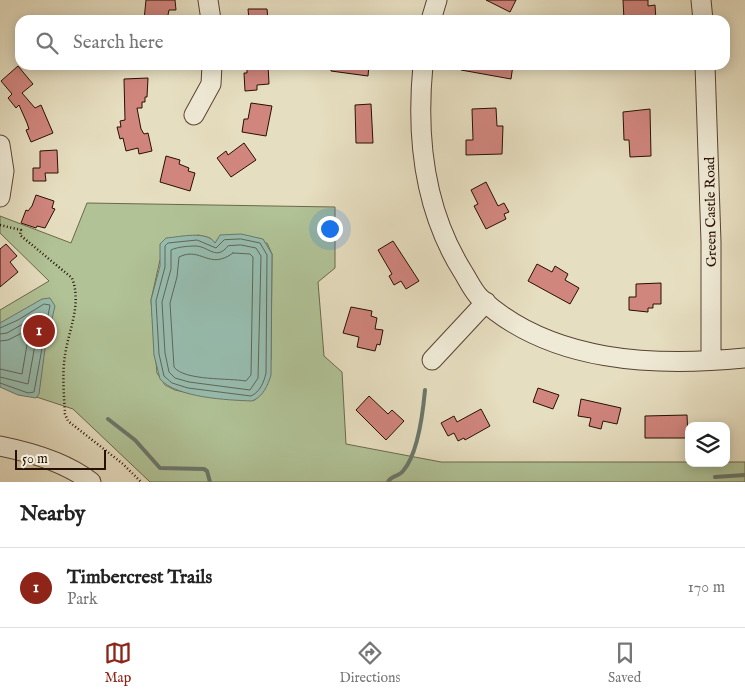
<!DOCTYPE html>
<style>
:root{--surface:#fff;--page:#f6f6f6;--text:#222;--muted:#767676;--line:#e0e0e0;--accent:#8f2418}
body{margin:0;font-family:"IM FELL English",serif;background:var(--page);color:var(--text)}
.controls{position:absolute;right:15px;bottom:15px;display:grid;overflow:hidden;border-radius:10px;box-shadow:0 2px 12px #0003}
.controls button{width:45px;height:45px;display:grid;place-items:center;padding:0;border:0;border-bottom:1px solid var(--line);background:var(--surface);color:var(--text);font:25px sans-serif}
.scale{position:absolute;left:15px;bottom:12px;width:91px;box-sizing:border-box;padding-left:5px;border:2px solid #280f03;border-top:0;font-size:14px;line-height:18px;white-space:nowrap;color:#280f03;-webkit-text-stroke:4px #efead6;paint-order:stroke}
.you{position:absolute;left:329px;top:228px;width:18px;height:18px;margin:-12px;border:4px solid #fff;border-radius:50%;background:#1a73e8;box-shadow:0 0 0 8px #1a73e833}
.badge{display:grid;place-items:center;width:32px;height:32px;border-radius:50%;background:var(--accent);color:#fff;font-size:16px;font-weight:700}
.pin{position:absolute;translate:-50% -50%;border:2px solid #fff;box-shadow:0 1px 5px #0006}
.list{margin:0;padding:0;list-style:none}
h2{display:flex;justify-content:space-between;align-items:center;height:65px;margin:0;padding:0 20px;font-size:21px}
h2 small{font-size:16px;font-weight:400;color:var(--muted)}
.list li{display:grid;grid-template-columns:32px 1fr auto;gap:15px;align-items:center;box-sizing:border-box;height:80px;padding:0 20px;border-top:1px solid var(--line)}
.list b{display:block;font-size:19px;white-space:nowrap}
.list p{margin:0;font-size:16px;white-space:nowrap;color:var(--muted)}
.list em{font-size:16px;font-style:normal;color:var(--muted)}
.icon{flex:none;width:28px;height:28px;fill:none;stroke:currentColor;stroke-width:2;stroke-linecap:round;stroke-linejoin:round}
.map{position:relative;flex:none;width:745px;height:482px;overflow:hidden}
.search{position:absolute;background:var(--surface);box-shadow:0 2px 12px #0003;left:15px;right:15px;top:15px;height:55px;display:flex;align-items:center;gap:12px;box-sizing:border-box;padding:0 18px;border-radius:15px;color:var(--muted);font-size:19px}
.sheet{height:145px;background:var(--surface)}
nav{display:flex;justify-content:space-around;align-items:center;box-sizing:border-box;height:70px;border-top:1px solid var(--line);background:var(--surface);font-size:14px;color:var(--muted)}
nav a{display:grid;justify-items:center;gap:2px}
nav .on{color:var(--accent)}
.map>svg:first-child{display:block}
.green{fill:#b0c296;stroke:#6c684c;fill-rule:evenodd}
.water{fill:#97bcae;stroke:#6b776a}
.lines{fill:none;stroke-linecap:round;stroke-linejoin:round}
.shore{stroke:#606658;stroke-width:1}
.stream{stroke:#6b776a;stroke-width:4}
.building{fill:#d0857d;stroke:#280f03}
.minor-casing{stroke:#584332;stroke-width:21}
.path{stroke:#280f03;stroke-width:2.5;stroke-dasharray:1 2.5;stroke-linecap:butt}
.minor{stroke:#efead6;stroke-width:19}
.labels{text-anchor:middle;stroke-width:4;stroke-linejoin:round;paint-order:stroke}
.street-label{font-size:14px;fill:#280f03;stroke:#efead6}
</style>
<div class="map">
<svg width="745" height="482" viewBox="0 0 745 482">
<rect width="100%" height="100%" fill="#e6dec0"/>
<filter id="stains"><feTurbulence type="fractalNoise" baseFrequency=".004" numOctaves="4"/><feColorMatrix values="0 0 0 0 .2 0 0 0 0 .09 0 0 0 0 .02 0 0 0 .5 -.17"/></filter>
<radialGradient id="worn" r=".72"><stop offset=".6" stop-color="#630" stop-opacity="0"/><stop offset="1" stop-color="#630" stop-opacity=".3"/></radialGradient>
<!-- green -->
<path class="green" d="M87,203l248,4v61l-17,14 6,74 18,16 4,72 95,18h304v20h-595l-77,-73 -73,-24v-75l49,-29 -49,-48v-17l71,27zM198,235l12,3 5,5h52l5,11 -1,105 -16,41 -52,-4 -28,-6 -10,-5 -8,-12 -6,-73 9,-40z"/>
<!-- water -->
<path class="water" d="M241,234l22,5 9,15 -1,121c-3,10 -8,22 -19,26 -24,-1 -75,-3 -92,-22l-6,-24 -3,-55 9,-34v-22l6,-6c14,-1 41,-8 49,5l5,-8z
M50,298l5,8 -10,43 -6,45 -3,4 -18,-3 -18,-8v-64l42,-24z"/>
<g class="lines">
<!-- shore -->
<path class="shore" d="M241,239l19,4 7,12 -1,118c-2,9 -6,19 -15,23l-63,-8 -16,-5 -8,-7 -5,-22 -3,-53 9,-34v-21l3,-3 29,-3 19,8 8,-8z
M241,245l15,3 5,8 -3,122 -8,12 -61,-8 -14,-4 -6,-6 -4,-19 -3,-51 9,-33v-19c6,-3 17,-4 25,-4 14,1 20,15 32,0z
M233,253l17,1 3,3 -2,118 -5,6c-16,-3 -62,0 -72,-14l-4,-64 7,-26 2,-20c22,-11 30,14 54,-4z
M0,328l18,-8 26,-16 6,1 -16,87 -6,1 -28,-10
M0,334l7,-1 30,-17 3,1 -12,67 -28,-7
M0,341l8,-1 18,-9 3,2 -7,41 -22,-5"/>
<!-- stream -->
<path class="stream" d="M108,419l27,21 25,28 44,1 3,2 3,11
M715,477l30,-2
M388,482c3,-7 11,-5 15,-11 15,-17 20,-59 22,-81"/>
</g>
<!-- building -->
<path class="building" d="M146,0h29l1,10h-7l-2,10h-23z
M486,0h30l-6,12z
M623,0h25v6l7,-1 1,15h-32z
M248,9h19l1,11h-19z
M247,65h21l1,19 -12,1v5l-12,1 -1,-18h3z
M331,65h38l-1,11 -37,-5z
M461,65h52l-2,14 -50,-9z
M18,66l15,18 -11,9 13,15 6,-3 12,28 -22,9 -5,-12 3,-1 -2,-6 -8,-18 -3,3 -8,-10 4,-4 -11,-13z
M148,78l-1,19h-2v5h-3v6h-5l4,21 3,5 4,-1 4,18 -13,3 -1,-6 -12,3 -3,-13 -3,1 -3,-12h4l-1,-6 5,-1 -1,-41z
M251,103l21,3 -6,30 -24,-4 2,-13h4z
M371,104l2,39h-17l-1,-38z
M496,108l1,18h6l-1,28 -36,1v-15h7l-1,-31z
M650,109l1,47 -21,1 -1,-17h-5l-1,-28z
M244,143l12,17 -25,17 -14,-19 9,-7 2,4z
M57,150l1,23h-13l1,8h-13v-13h7v-17z
M166,156l14,4 -1,4 10,4 -1,3 7,2 -5,18 -30,-9z
M486,182l12,24 6,-3 5,9 -5,2 2,5 -20,10 -12,-23 4,-2 -7,-14z
M36,195l18,6 -2,7 3,1 -10,19 -8,-2 -1,2 -15,-5 5,-13 2,1 4,-5z
M393,241l26,40 -13,8 -5,-8 -7,4 -5,-9 3,-2 -14,-24z
M6,244l11,12 -7,6 8,10 -18,15v-38z
M537,264l15,8 3,-6 13,8 -3,6 14,8 -9,16 -42,-23z
M661,283v21h-8v4h-5v4l-19,-2v-13h7v-13z
M351,307l21,4 -1,5 6,2 -2,11 8,1 -3,15 -3,-1 -2,7 -18,-4 2,-10 -16,-4z
M538,388l21,7 -6,14 -20,-7z
M369,396l19,18 4,-4 12,11 -18,19 -30,-30z
M581,399l40,9 -4,16 -14,-3 -2,8 -12,-3 2,-8 -13,-2z
M481,409l9,17 -25,14 -1,-2 -6,3 -4,-8 -6,3 -7,-13 13,-7 3,6z
M687,415l1,23h-43v-22z"/>
<g class="lines">
<!-- minor casing -->
<g class="minor-casing">
<path id="minor" d="M208,0l3,20
M701,0l2,20
M431,20l6,-20
M423,65c-7,72 1,145 40,207 5,8 10,19 17,26 70,65 175,69 265,60
M705,65l6,177v117
M194,115l17,-31 1,-19
M0,145l4,26 -4,26
M432,360l54,-58
M0,446c30,6 67,17 91,36"/>
</g>
<!-- path -->
<path class="path" d="M0,225l21,5 -1,5 52,43c10,26 -3,51 -7,77 -3,19 -1,40 0,59l3,7 55,43 18,18"/>
<!-- minor -->
<use href="#minor" class="minor"/>
</g>
<g class="labels">
<!-- street labels -->
<g class="street-label">
<text transform="translate(710 212) rotate(-91)" y="5">Green Castle Road</text>
</g>
</g>
<rect width="100%" height="100%" filter="url(#stains)"/>
<rect width="100%" height="100%" fill="url(#worn)"/>
</svg>
<div class="controls">
<button><svg class="icon" aria-label="layers" viewBox="0 0 24 24"><path d="M12 4l9 5-9 5-9-5zM3 14l9 5 9-5"/></svg></button>
</div>
<div class="scale">50 m</div>
<div class="you"></div>
<div class="pin badge" style="left:39px;top:331px">1</div>
<div class="search"><svg class="icon" aria-label="search" viewBox="0 0 24 24"><circle cx="10" cy="10" r="6"/><path d="M15 15l6 6"/></svg>Search here</div>
</div>
<section class="sheet">
<h2>Nearby<small></small></h2>
<ul class="list">
<li><span class="badge">1</span><div><b>Timbercrest Trails</b><p>Park</p></div><em>170 m</em></li>
</ul>
</section>
<nav>
<a class="on"><svg class="icon" aria-label="map" viewBox="0 0 24 24"><path d="M3 6l6-2 6 2 6-2v14l-6 2-6-2-6 2zM9 4v14M15 6v14"/></svg>Map</a>
<a><svg class="icon" aria-label="directions" viewBox="0 0 24 24"><path d="M12 3l9 9-9 9-9-9zM9 14v-3h6M13 9l2 2-2 2"/></svg>Directions</a>
<a><svg class="icon" aria-label="saved" viewBox="0 0 24 24"><path d="M7 4h10v16l-5-4-5 4z"/></svg>Saved</a>
</nav>
